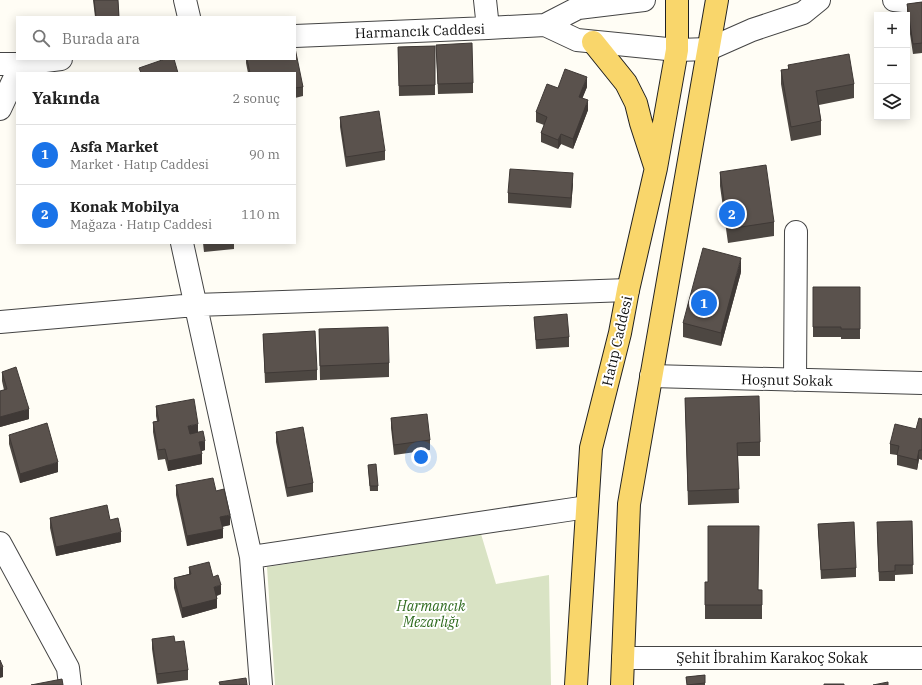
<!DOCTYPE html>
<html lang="tr">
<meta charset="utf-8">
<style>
:root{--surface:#fff;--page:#f2f2f2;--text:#222;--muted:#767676;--line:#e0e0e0;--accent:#1a73e8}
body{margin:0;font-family:"IBM Plex Serif",serif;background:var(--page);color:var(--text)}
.controls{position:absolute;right:12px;top:12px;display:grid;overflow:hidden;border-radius:0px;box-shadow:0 2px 10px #0003}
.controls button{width:36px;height:36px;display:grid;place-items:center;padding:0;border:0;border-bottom:1px solid var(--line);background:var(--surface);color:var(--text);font:20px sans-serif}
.you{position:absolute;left:421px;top:457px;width:14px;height:14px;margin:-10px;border:3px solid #fff;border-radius:50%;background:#1a73e8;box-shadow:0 0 0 6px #1a73e833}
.badge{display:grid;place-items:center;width:26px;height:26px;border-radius:50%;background:var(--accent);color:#fff;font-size:13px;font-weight:700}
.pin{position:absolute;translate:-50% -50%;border:2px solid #fff;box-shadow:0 1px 4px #0006}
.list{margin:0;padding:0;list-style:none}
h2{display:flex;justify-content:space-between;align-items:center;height:52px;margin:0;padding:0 16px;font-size:17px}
h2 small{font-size:13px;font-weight:400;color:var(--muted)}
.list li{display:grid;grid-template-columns:26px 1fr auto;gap:12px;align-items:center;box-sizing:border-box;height:60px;padding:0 16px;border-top:1px solid var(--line)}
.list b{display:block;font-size:15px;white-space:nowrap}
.list p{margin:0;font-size:13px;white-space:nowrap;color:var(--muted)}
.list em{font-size:13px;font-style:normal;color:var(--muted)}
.icon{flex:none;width:22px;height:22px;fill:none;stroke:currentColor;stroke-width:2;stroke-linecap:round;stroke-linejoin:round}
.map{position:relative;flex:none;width:922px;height:685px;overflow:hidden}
.search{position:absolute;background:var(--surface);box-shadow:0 2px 10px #0003;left:16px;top:16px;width:280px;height:44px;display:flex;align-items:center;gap:10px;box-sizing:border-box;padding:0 14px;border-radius:0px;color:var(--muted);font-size:15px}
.panel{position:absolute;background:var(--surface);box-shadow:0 2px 10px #0003;left:16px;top:72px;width:280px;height:172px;border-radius:0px}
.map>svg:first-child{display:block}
.cemetery{fill:#d9e3c4}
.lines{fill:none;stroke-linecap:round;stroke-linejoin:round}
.minor-casing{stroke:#444;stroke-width:24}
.major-casing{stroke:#222;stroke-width:24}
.minor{stroke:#fff;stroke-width:22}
.major{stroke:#f9d66b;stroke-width:22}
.wall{fill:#4d4742}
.shaded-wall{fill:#3f3936}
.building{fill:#5a524d;stroke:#3f3936}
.labels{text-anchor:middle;stroke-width:4;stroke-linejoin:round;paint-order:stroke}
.street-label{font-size:14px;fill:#111;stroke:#fff}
.park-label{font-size:14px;font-style:italic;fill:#2f6b1f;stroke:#fff}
</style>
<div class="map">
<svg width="922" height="685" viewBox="0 0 922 685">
<rect width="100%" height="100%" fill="#fffdf5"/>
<!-- cemetery -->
<path class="cemetery" d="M481,534l15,50 53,-9 2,110h-276l-8,-118z"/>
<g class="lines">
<!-- minor casing -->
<g class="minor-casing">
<path id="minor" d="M185,0l4,17
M485,0l3,28
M894,0l28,3
M545,25l32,15 100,10 32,-1 43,-19 51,-17 16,-13
M295,36l193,-8 57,-3 33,-17 66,-8
M0,64h21l40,-5
M0,109l21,-45
M182,243l69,314 10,128
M0,322l195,-17 433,-15
M651,376l271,7
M795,380l1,-148
M0,543l68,125 2,17
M251,557l336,-50
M623,658h299"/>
</g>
<!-- major casing -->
<g class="major-casing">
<path id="major" d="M593,42l33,41 10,20 5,20 14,43
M576,685l15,-237 29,-115 8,-43 28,-122 21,-118v-50
M622,685l7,-181 88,-504"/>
</g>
<!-- minor -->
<use href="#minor" class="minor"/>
<!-- major -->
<use href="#major" class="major"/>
</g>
<!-- wall -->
<path class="wall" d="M93,0h25l1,17h-24z
M922,2v51l-9,1 -6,-40v-10z
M436,45l37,38v10l-35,1z
M435,46v49l-36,1 -1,-49z
M246,59h49l8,28v9l-8,2v-25h-47l-2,-10z
M788,65l66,19v14l-35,7 2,16v14l-30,6 -10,-57v-14l7,-1z
M587,87l-5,11 6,12 -15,39 -12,-5 -3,5 -17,-7v-9l3,-8 -8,-3v-10l22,-24z
M340,117l45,34v9l-39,7 -6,-40z
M720,172l54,50v14l-46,7 -8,-57z
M573,183l-2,25 -63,-5v-10z
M203,243h31v6l-30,3z
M741,272l-20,74 -38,-9v-14z
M813,287h47v52h-19v-2h-28z
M534,317l35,20v10l-33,2z
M319,329l70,34v14l-69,3z
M263,334l54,36v10l-52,3z
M2,372l27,47 -29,8v-36l4,-1 -2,-9z
M685,398l75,44v14h-22l1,47 -51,2z
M156,406l42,26 7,18 -4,1 1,13 -34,7 -3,-12 -7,1 -5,-28v-10l4,-1 -1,-5z
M391,418l39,22v10l-36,5 -3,-27z
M922,419v41l-3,-1 -2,11 -20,-5v-10l-7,-1v-10l26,-15z
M276,432l37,51v9l-26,5 -11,-55z
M9,435l49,37 -38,11 -11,-39z
M368,465l10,21v5h-8z
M176,485l40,6 14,34 -8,2 1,11 -36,8 -11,-51z
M50,518l60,2 11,22 -65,14 -6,-28z
M912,521l1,53 -18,1v6h-16l-2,-49z
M818,524l38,44v9l-35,2z
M189,567l32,27 -4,2v12l-35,10 -8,-30v-10l15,-4z
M705,582l57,8v29h-57z
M152,639l23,3 13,28v10l-31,4 -5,-35z
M705,675v10h-18l-1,-8z"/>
<!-- shaded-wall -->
<path class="shaded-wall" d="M587,77v10l-8,20v-10z
M588,100v10l-15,39v-10z
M561,134v10l-3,5v-9z
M573,173v10l-2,25v-10z
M741,258v14l-20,74v-13z
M29,409v10l-29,8v-10z
M198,424v10l-10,2v-10z
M205,441v9l-6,2v-10z
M919,450v9l-2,11v-10z
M202,454v10l-34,7v-10z
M58,462v10l-38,11v-9z
M230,515v10l-10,2v-10z
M223,529v9l-36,8v-10z
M121,532v10l-65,14v-9z
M221,585v9l-7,2v-9z
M217,599v9l-35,10v-10z
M3,667v10l-3,1v-10z"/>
<!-- building -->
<path class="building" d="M94,0h24l1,17h-23z
M922,2v41l-9,1 -6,-40z
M472,43l1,40 -35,1 -2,-39z
M435,46v39l-36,1 -1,-39z
M295,48l8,39 -8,1v-15h-45l-3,-14h48z
M849,54l5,30 -38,7 5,30 -30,6 -10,-57 8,-1 -1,-4z
M165,59h9l4,14h-37l-2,-5z
M565,69l22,8 -8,20 9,3 -15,39 -12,-5 -3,6 -17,-7 6,-16 -11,-5 11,-28 11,4z
M379,111l6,40 -39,6 -6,-40z
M766,165l8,57 -46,7 -8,-57z
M510,169l63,4 -2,25 -63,-5z
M703,248l38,10 -20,75 -38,-10z
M813,287h47v42h-19v-2h-28z
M567,314l2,23 -33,3 -2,-23z
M388,327l1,36 -69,3 -1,-37z
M315,331l2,39 -52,3 -2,-39z
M16,367l13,42 -29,8v-26l7,-2 -5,-17z
M759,396l1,46 -23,1 2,46 -51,2 -3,-93z
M194,399l4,25 -10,2 2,8 13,-3 2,10 -6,1 3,12 -34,7 -3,-12 -7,1 -5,-28 6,-1 -3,-15z
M427,414l3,26 -36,5 -3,-27z
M919,418l3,1v31h-3l-2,10 -20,-5 2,-9 -9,-2 5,-20 21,5z
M47,423l11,39 -38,12 -11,-39z
M303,427l10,56 -26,5 -11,-56z
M376,464l2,22h-8l-2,-21z
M213,478l3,13 8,-2 6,26 -10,2 3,12 -36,7 -11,-51z
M107,505l3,15 8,-2 3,14 -65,15 -6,-29z
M912,521l1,44h-18v6l-16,1 -2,-50z
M854,522l2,46 -35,2 -3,-46z
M708,526h51l-1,64h4v15h-57v-23h3z
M209,562l4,15 5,-2 3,10 -7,2 3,12 -35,9 -8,-30 17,-4 -2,-7z
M174,636l1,6 9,-1 4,29 -31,4 -5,-35z
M0,660l3,7 -3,1z
M705,675v8l-18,2 -1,-8z
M246,678l1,7h-27l-1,-3z
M62,679l1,6h-32z
M888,682v3h-15z
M824,684h20v1h-20z"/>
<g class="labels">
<!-- street labels -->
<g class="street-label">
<text transform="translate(420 31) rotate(-2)" y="5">Harmancık Caddesi</text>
<text transform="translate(617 341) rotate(-77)" y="5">Hatıp Caddesi</text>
<text transform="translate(787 380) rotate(1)" y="5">Hoşnut Sokak</text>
<text x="772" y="663">Şehit İbrahim Karakoç Sokak</text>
</g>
<!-- park labels -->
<g class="park-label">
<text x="431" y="611">Harmancık<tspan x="431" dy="16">Mezarlığı</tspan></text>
</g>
</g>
</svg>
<div class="controls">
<button>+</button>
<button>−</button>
<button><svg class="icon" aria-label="layers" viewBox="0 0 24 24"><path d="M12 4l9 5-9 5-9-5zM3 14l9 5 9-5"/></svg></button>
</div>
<div class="you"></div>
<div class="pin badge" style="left:704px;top:303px">1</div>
<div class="pin badge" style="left:732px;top:214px">2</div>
<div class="search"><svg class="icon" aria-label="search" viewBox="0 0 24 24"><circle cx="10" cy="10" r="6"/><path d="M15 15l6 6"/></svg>Burada ara</div>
<section class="panel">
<h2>Yakında<small>2 sonuç</small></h2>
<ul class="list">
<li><span class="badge">1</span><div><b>Asfa Market</b><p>Market · Hatıp Caddesi</p></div><em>90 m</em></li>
<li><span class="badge">2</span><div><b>Konak Mobilya</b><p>Mağaza · Hatıp Caddesi</p></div><em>110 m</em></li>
</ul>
</section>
</div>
